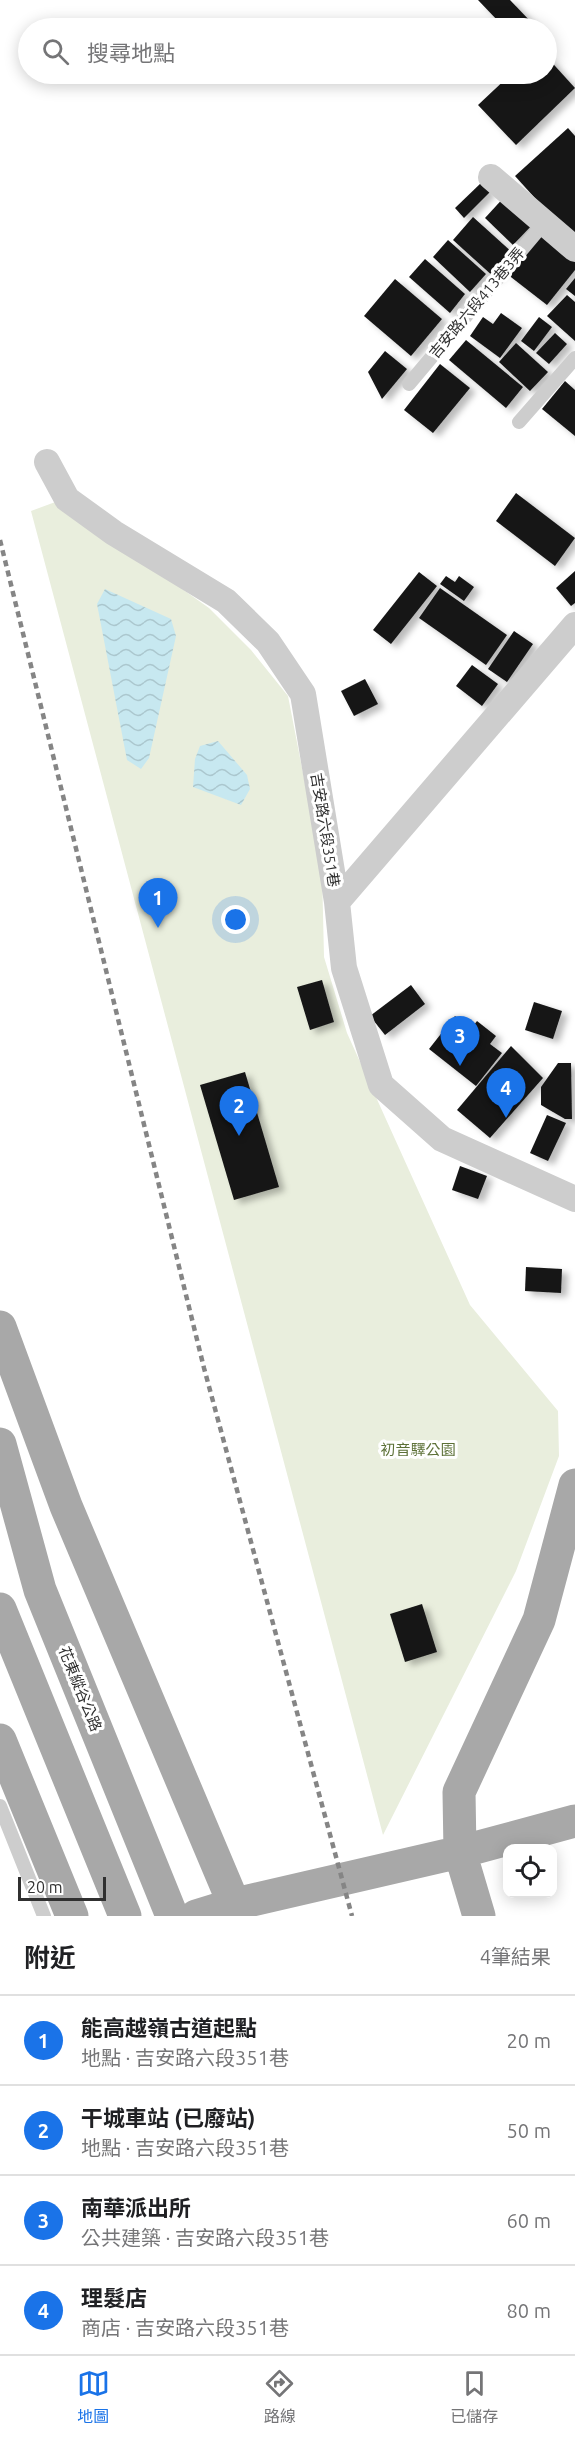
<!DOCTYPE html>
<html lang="zh-TW">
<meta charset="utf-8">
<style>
:root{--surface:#fff;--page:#f2f2f2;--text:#202124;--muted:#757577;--line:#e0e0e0;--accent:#1a73e8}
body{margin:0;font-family:Ubuntu,"Noto Sans TC",sans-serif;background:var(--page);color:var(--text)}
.controls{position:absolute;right:18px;bottom:18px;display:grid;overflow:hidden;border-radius:12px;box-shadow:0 3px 15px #0003}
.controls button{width:54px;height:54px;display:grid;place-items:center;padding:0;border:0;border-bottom:2px solid var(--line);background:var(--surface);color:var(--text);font:30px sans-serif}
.scale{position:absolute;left:18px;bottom:15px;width:88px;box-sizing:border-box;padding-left:6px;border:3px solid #303030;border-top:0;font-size:16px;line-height:21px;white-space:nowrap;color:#303030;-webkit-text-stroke:4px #fff;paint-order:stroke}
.you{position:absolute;left:236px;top:920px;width:21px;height:21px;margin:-15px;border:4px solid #fff;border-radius:50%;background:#1a73e8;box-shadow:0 0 0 9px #1a73e833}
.badge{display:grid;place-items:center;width:39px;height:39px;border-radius:50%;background:var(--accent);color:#fff;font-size:20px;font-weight:700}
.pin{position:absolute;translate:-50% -50px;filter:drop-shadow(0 2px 3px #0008)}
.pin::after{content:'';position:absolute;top:32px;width:21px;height:18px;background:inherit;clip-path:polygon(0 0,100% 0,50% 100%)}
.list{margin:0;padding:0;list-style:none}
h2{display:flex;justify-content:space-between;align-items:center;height:78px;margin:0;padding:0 24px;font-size:26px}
h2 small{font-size:20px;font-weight:400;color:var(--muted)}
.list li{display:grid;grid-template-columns:39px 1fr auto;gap:18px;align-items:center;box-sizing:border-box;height:90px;padding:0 24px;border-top:2px solid var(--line)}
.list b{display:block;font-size:22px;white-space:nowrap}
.list p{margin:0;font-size:20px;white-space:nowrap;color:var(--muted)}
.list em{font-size:20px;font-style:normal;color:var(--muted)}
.icon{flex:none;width:33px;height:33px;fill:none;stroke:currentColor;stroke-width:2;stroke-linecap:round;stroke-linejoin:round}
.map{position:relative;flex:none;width:575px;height:1916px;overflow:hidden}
.search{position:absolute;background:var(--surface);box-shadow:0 3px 15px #0003;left:18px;right:18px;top:18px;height:66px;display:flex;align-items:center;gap:15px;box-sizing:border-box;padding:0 21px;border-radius:33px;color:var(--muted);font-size:22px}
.sheet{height:438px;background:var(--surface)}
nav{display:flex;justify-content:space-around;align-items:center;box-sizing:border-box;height:84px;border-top:2px solid var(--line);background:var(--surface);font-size:16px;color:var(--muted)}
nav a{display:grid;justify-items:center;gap:3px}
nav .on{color:var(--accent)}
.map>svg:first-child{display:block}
.green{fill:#e9eedd}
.water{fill:url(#water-waves)}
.building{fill:#171717;filter:url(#shadow)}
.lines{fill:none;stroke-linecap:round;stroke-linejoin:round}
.service{stroke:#cdcdcd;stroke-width:14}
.minor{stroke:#cdcdcd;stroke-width:26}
.primary{stroke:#a8a8a8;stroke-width:33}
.rail{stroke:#858585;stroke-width:4.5;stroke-dasharray:6 4.5;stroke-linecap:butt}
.labels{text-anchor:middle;stroke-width:6;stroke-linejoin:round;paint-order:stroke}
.street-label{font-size:15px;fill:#303030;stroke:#fff}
.park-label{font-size:15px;fill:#5d7138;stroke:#fff}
</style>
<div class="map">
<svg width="575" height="1916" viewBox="0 0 575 1916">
<defs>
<pattern id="water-waves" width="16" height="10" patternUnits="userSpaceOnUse" patternTransform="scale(1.5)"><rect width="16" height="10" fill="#c7e8f0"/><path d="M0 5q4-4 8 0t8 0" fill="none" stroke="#abc7ce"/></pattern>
<filter id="shadow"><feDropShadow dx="6" dy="4" stdDeviation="3" flood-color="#0004"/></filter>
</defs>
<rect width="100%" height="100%" fill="#fff"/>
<!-- green -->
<path class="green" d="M58,501l151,107 42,42 37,46 34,175 2,86 23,76 123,272 88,106 1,45 -43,115 -133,264 -352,-1324z"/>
<!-- water -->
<path class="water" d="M105,589l66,30 5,17 -27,122 -8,11 -14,-9 -30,-156z
M218,741l29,34 3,14 -9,16 -48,-18 2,-28 5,-13z"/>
<!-- building -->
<path class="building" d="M478,0h32l23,24 -5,4h-36l7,-6z
M546,56l29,32 -59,57 -38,-40 33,-31h35z
M568,128l7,8v101l-3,2 -57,-63z
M481,183l9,9 -26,26 -9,-10z
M507,194l29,27 -23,24 -28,-27z
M473,217l42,38 -20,23 -42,-38z
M544,228l31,25v17l-28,35 -40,-31z
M448,240l38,34 -16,18 -37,-35z
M425,259l40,35 -15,19 -41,-36z
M575,278v18l-9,-7z
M395,279l47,40 -31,37 -47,-40z
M567,295l8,7v39l-28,-25z
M501,313l21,15 -22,30 -30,-22 13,-19 10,7z
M539,317l13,10 -18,24 -13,-10z
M555,333l12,11 -18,20 -13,-11z
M466,340l57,47 -17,21 -57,-48z
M516,343l32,29 -18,19 -31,-29z
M385,351l22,18 -25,30 -14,-27z
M440,364l30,24 -37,45 -29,-23z
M565,381l10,9v46l-33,-27z
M516,493l59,45 -20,28 -59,-45z
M575,571v32l-4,3 -15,-18z
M419,572l18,14 -46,58 -18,-14z
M446,576l9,6 4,-6 15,11 -10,14 -24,-17z
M440,588l67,47 -21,30 -67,-47z
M514,631l19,13 -26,38 -19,-13z
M472,665l26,19 -16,22 -26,-20z
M365,679l13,25 -24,12 -13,-25z
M322,980l12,42 -24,8 -13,-43z
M411,985l14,19 -40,31 -15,-19z
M534,1002l28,9 -9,28 -28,-9z
M455,1016l16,13 6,-8 19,15 -6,8 12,9 -26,33 -47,-37z
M511,1046l32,32 -53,60 -33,-28z
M558,1063h13l1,56h-7l-24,-14v-18z
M245,1072l34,115 -45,13 -34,-115z
M547,1115l19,8 -18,38 -18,-8z
M460,1166l27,10 -9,23 -26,-9z
M526,1267l36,2 -1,24 -36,-2z
M422,1604l15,48 -32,10 -15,-48z"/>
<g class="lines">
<!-- service -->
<path class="service" d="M409,384l136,-162
M519,422l56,-64
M0,1806l44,110"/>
<!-- minor -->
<path class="minor" d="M491,177l84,72
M47,462l20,37 47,34 112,68 42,41 35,52 34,208 7,66 37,117 61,54 133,60
M337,902l238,-277"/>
<!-- primary -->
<path class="primary" d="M0,1327l66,179 173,410
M0,1444l40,146 132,326
M0,1609l125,307
M0,1740l72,176
M196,1916l39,-12 225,-52 115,-31
M479,1916l-19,-64 -1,-60 80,-172 36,-135"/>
<!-- rail -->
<path class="rail" d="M0,540l204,828 148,548"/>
</g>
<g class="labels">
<!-- street labels -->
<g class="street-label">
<text transform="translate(477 303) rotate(-50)" y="5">吉安路六段413巷3弄</text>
<text transform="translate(325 830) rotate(81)" y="5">吉安路六段351巷</text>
<text transform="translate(80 1689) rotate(68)" y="5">花東縱谷公路</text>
</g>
<!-- park labels -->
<g class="park-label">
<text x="418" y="1455">初音驛公園</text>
</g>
</g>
</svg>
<div class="controls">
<button><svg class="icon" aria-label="locate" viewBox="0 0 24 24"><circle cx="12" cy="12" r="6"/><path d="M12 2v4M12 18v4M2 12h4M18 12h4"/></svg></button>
</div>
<div class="scale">20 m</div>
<div class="you"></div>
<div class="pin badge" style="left:158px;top:928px">1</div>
<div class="pin badge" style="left:239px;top:1136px">2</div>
<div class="pin badge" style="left:460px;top:1066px">3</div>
<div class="pin badge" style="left:506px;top:1118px">4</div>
<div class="search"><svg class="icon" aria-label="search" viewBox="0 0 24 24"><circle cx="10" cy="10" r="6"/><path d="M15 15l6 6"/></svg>搜尋地點</div>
</div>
<section class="sheet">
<h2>附近<small>4筆結果</small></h2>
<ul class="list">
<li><span class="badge">1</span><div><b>能高越嶺古道起點</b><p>地點 · 吉安路六段351巷</p></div><em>20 m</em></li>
<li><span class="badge">2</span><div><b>干城車站 (已廢站)</b><p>地點 · 吉安路六段351巷</p></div><em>50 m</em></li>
<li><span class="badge">3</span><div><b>南華派出所</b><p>公共建築 · 吉安路六段351巷</p></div><em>60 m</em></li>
<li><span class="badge">4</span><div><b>理髮店</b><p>商店 · 吉安路六段351巷</p></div><em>80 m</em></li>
</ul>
</section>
<nav>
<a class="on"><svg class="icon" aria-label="map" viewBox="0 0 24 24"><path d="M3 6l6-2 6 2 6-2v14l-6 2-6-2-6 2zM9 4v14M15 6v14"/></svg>地圖</a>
<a><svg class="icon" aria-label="directions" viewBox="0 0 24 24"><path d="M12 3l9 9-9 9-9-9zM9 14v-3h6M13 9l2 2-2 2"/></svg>路線</a>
<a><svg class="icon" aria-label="saved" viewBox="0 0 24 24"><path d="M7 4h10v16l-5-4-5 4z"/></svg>已儲存</a>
</nav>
